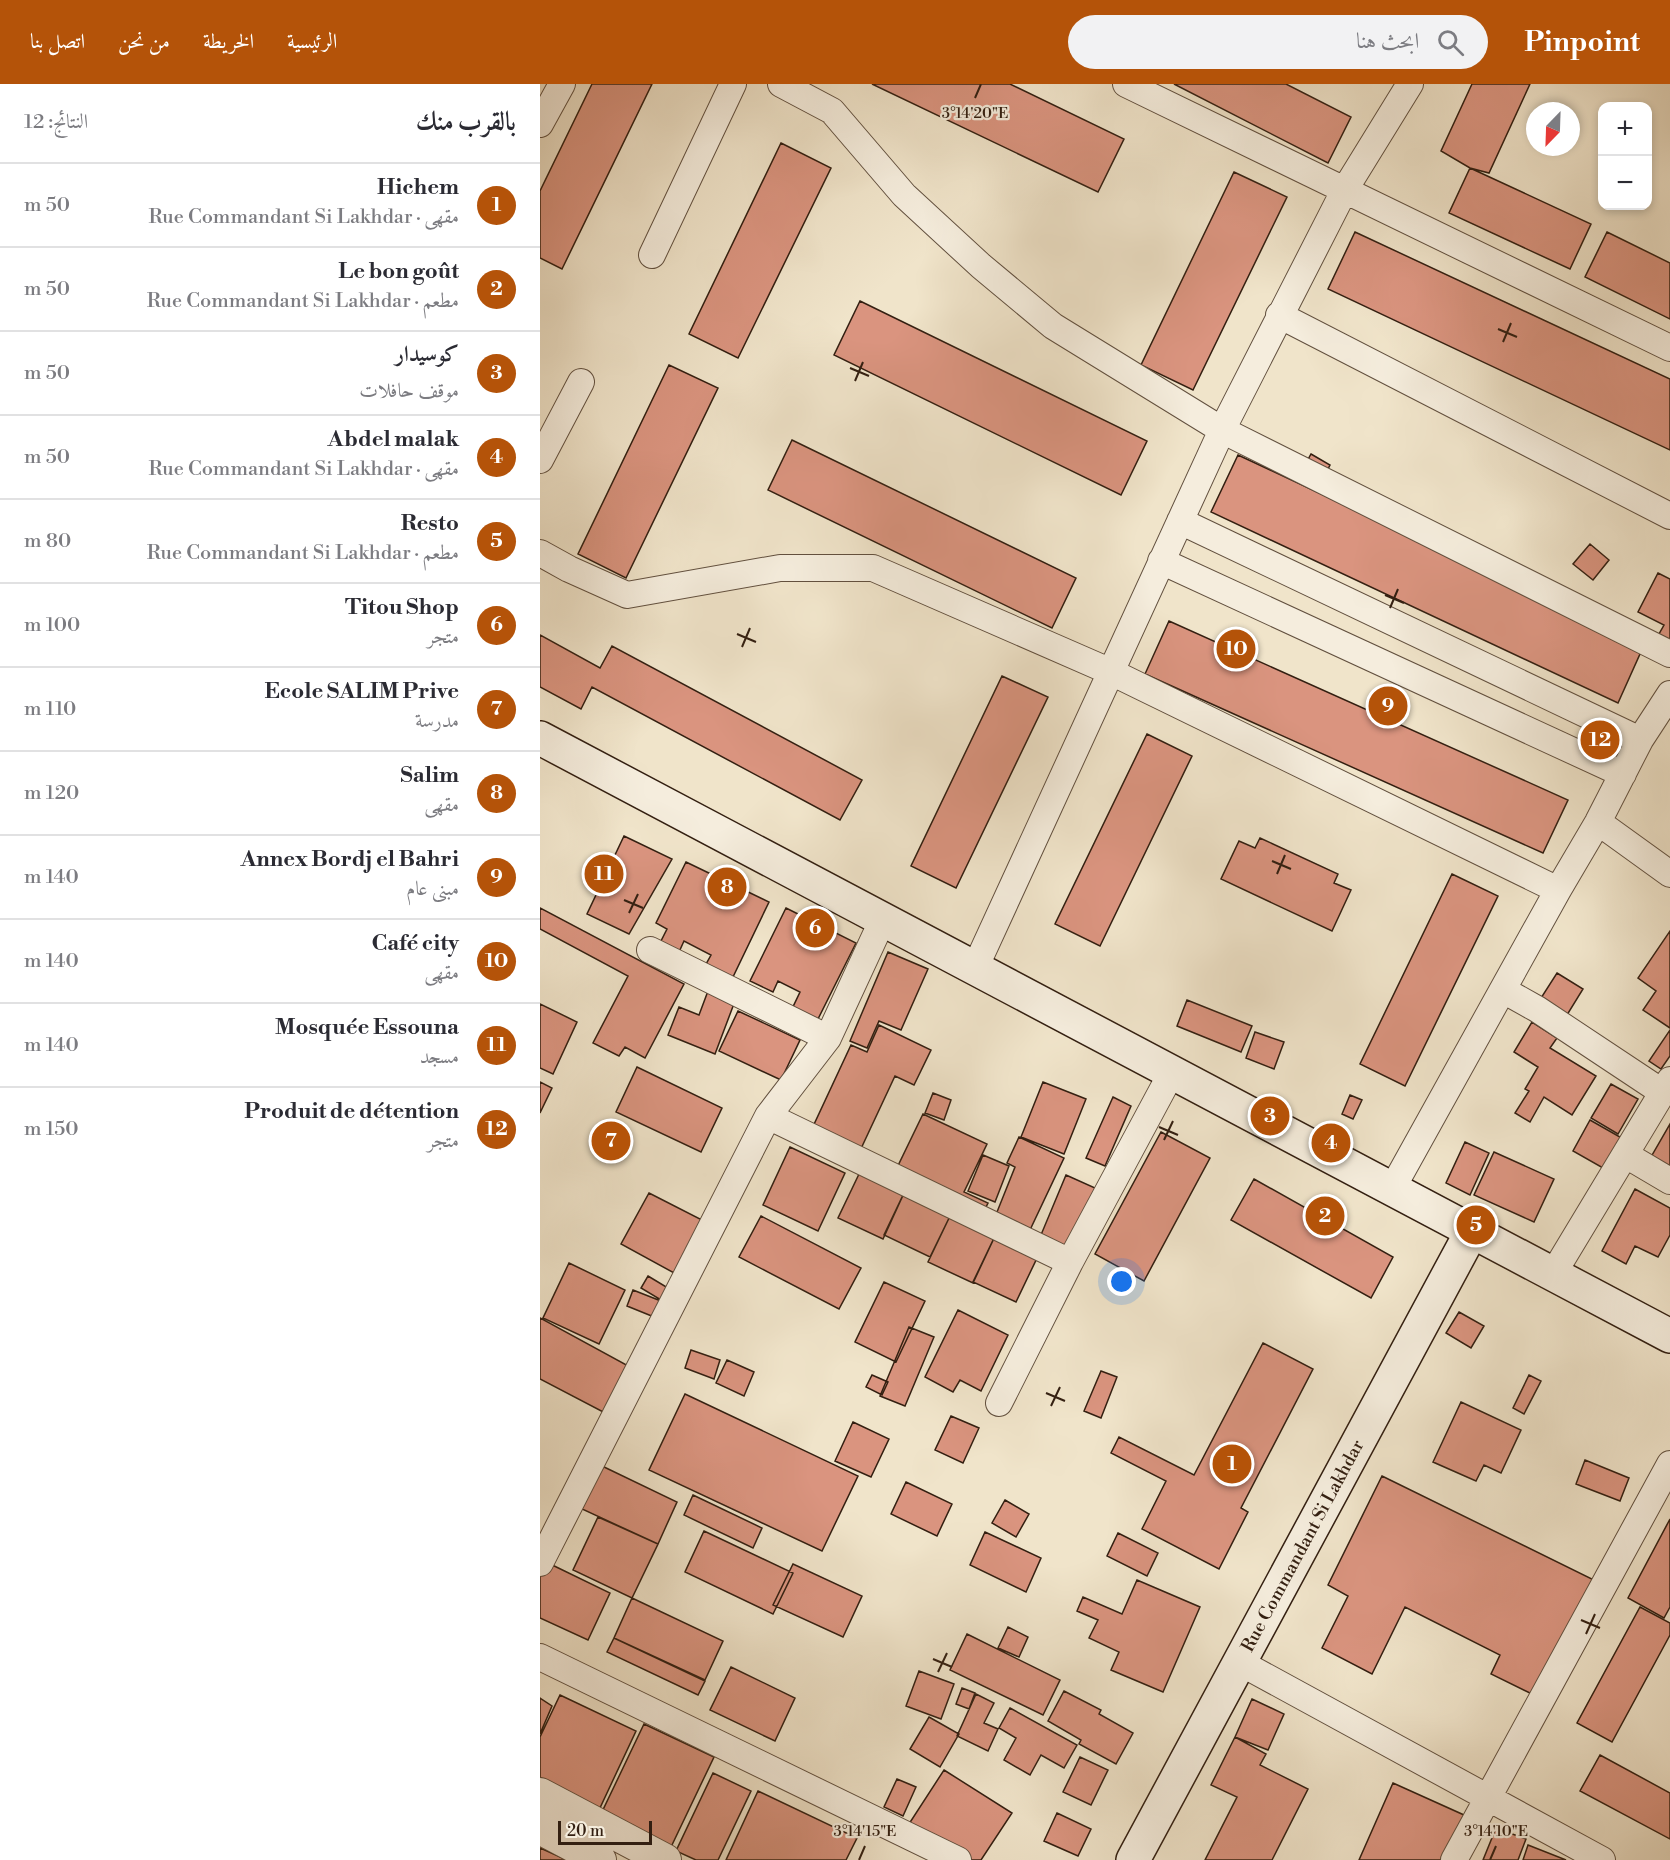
<!DOCTYPE html>
<html lang="ar">
<meta charset="utf-8">
<style>
:root{--surface:#fff;--page:#f2f2f3;--text:#2b2b33;--muted:#7c7c81;--line:#e1e1e2;--accent:#b45309}
body{margin:0;font-family:"Libre Bodoni",Amiri,serif;background:var(--page);color:var(--text);direction:rtl}
.controls{position:absolute;right:18px;top:18px;display:grid;overflow:hidden;border-radius:12px;box-shadow:0 3px 9px #0003}
.controls button{width:54px;height:54px;display:grid;place-items:center;padding:0;border:0;border-bottom:2px solid var(--line);background:var(--surface);color:var(--text);font:30px sans-serif}
.compass{position:absolute;left:986px;top:18px;width:54px;height:54px;border-radius:50%;background:var(--surface);box-shadow:0 3px 9px #0003;rotate:203deg}
.scale{position:absolute;left:18px;bottom:15px;width:94px;box-sizing:border-box;padding-left:6px;border:3px solid #331f11;border-top:0;font-size:16px;line-height:21px;white-space:nowrap;color:#331f11;-webkit-text-stroke:4px #f5eddd;paint-order:stroke}
.you{position:absolute;left:582px;top:1198px;width:21px;height:21px;margin:-15px;border:4px solid #fff;border-radius:50%;background:#1a73e8;box-shadow:0 0 0 9px #1a73e833}
.badge{display:grid;place-items:center;width:39px;height:39px;border-radius:50%;background:var(--accent);color:#fff;font-size:20px;font-weight:700}
.pin{position:absolute;translate:-50% -50%;border:3px solid #fff;box-shadow:0 2px 6px #0006}
.list{margin:0;padding:0;list-style:none}
h2{display:flex;justify-content:space-between;align-items:center;height:78px;margin:0;padding:0 24px;font-size:26px}
h2 small{font-size:20px;font-weight:400;color:var(--muted)}
.list li{display:grid;grid-template-columns:39px 1fr auto;gap:18px;align-items:center;box-sizing:border-box;height:84px;padding:0 24px;border-top:2px solid var(--line)}
.list b{display:block;font-size:22px;white-space:nowrap}
.list p{margin:0;font-size:20px;white-space:nowrap;color:var(--muted)}
.list em{font-size:20px;font-style:normal;color:var(--muted)}
.icon{flex:none;width:33px;height:33px;fill:none;stroke:currentColor;stroke-width:2;stroke-linecap:round;stroke-linejoin:round}
.map{position:relative;flex:none;width:1130px;height:1776px;overflow:hidden;direction:ltr}
header{display:flex;align-items:center;gap:36px;box-sizing:border-box;height:84px;padding:0 30px;background:var(--accent);color:#fff}
header strong{font-size:28px}
nav{display:flex;gap:33px;margin-inline-start:auto;font-size:21px}
.search{width:420px;height:54px;background:var(--page);display:flex;align-items:center;gap:15px;box-sizing:border-box;padding:0 21px;border-radius:33px;color:var(--muted);font-size:22px}
main{display:flex}
aside{flex:1;background:var(--surface)}
.map>svg:first-child{display:block}
.building{fill:#da947f;stroke:#331f11;stroke-width:1.5}
.lines{fill:none;stroke-linecap:round;stroke-linejoin:round}
.minor-casing{stroke:#62503f;stroke-width:28}
.tertiary-casing{stroke:#62503f;stroke-width:34}
.secondary-casing{stroke:#331f11;stroke-width:36}
.minor{stroke:#f5eddd;stroke-width:26}
.tertiary{stroke:#f5eddd;stroke-width:32}
.secondary{stroke:#f5eddd;stroke-width:33}
.ticks{fill:none;stroke:#331f11;stroke-width:2}
.labels{text-anchor:middle;stroke-width:4.5;stroke-linejoin:round;paint-order:stroke}
.street-label{font-size:18px;fill:#331f11;stroke:#f5eddd}
.ticks-label{font-size:15px;text-anchor:middle;fill:#331f11;stroke:#f5eddd;stroke-width:4.5;stroke-linejoin:round;paint-order:stroke}
</style>
<header>
<strong>Pinpoint</strong>
<div class="search"><svg class="icon" aria-label="search" viewBox="0 0 24 24"><circle cx="10" cy="10" r="6"/><path d="M15 15l6 6"/></svg>ابحث هنا</div>
<nav><a>الرئيسية</a><a>الخريطة</a><a>من نحن</a><a>اتصل بنا</a></nav>
</header>
<main>
<div class="map">
<svg width="1130" height="1776" viewBox="0 0 1130 1776">
<rect width="100%" height="100%" fill="#f0e4ca"/>
<filter id="stains"><feTurbulence type="fractalNoise" baseFrequency=".00333" numOctaves="4"/><feColorMatrix values="0 0 0 0 .2 0 0 0 0 .09 0 0 0 0 .02 0 0 0 .5 -.17"/></filter>
<radialGradient id="worn" r=".72"><stop offset=".6" stop-color="#630" stop-opacity="0"/><stop offset="1" stop-color="#630" stop-opacity=".3"/></radialGradient>
<!-- building -->
<path class="building" d="M52,0h60l-90,185 -22,-11v-67z
M332,0h138l114,55 -26,53z
M634,0h112l65,33 -23,46z
M932,0h58l-41,89 -19,-5 -29,-17z
M241,59l50,25 -93,190 -49,-24z
M930,84l121,56 -21,45 -121,-56z
M694,88l53,25 -94,193 -52,-25z
M815,148l315,147v71l-342,-161z
M1067,148l63,31v56l-85,-42z
M320,217l287,140 -26,54 -287,-140z
M129,281l49,23 -92,190 -48,-24z
M252,356l284,138 -24,50 -284,-138z
M771,370l19,11 -5,10 -19,-12z
M698,371l406,190 -26,58 -407,-191z
M1050,460l19,16 -16,20 -20,-16z
M1118,489l12,6v61l-11,-6 5,-9 -26,-13z
M629,537l399,179 -25,53 -398,-179z
M0,551l60,33 12,-22 250,134 -22,40 -248,-133 -11,22 -41,-22z
M462,592l46,21 -92,191 -45,-22z
M607,650l45,22 -92,190 -45,-22z
M84,752l48,23 -43,75 -42,-20z
M720,754l78,36 -4,9 17,7 -19,41 -111,-52 18,-38 16,7z
M146,778l83,40 -37,77 -27,-13 6,-11 -27,-14 -5,11 -19,-9 7,-14 -11,-6z
M912,790l46,22 -93,190 -45,-22z
M0,824l144,76 -39,74 -20,-11 -6,9 -26,-13 35,-67 -88,-47z
M246,824l70,35 -40,80 -25,-12 9,-19 -22,-11 -5,11 -23,-11z
M1130,847v97l-27,-18 13,-19 -18,-13z
M348,868l40,17 -27,61 -22,-9 -12,27 -17,-7z
M1017,889l26,16 -16,26 -26,-17z
M168,907l27,10 -20,53 -47,-19 11,-28 20,8z
M647,916l65,26 -11,26 -64,-26z
M0,920l37,18 -24,52 -13,-6z
M198,927l62,29 -19,40 -62,-29z
M992,938l25,16 -7,10 46,28 -24,39 -28,-18 -14,25 -15,-9 14,-22 -4,-2 13,-22 -24,-15z
M339,941l52,25 -17,35 -19,-9 -37,79 -48,-22 41,-88 16,7z
M1130,946v26l-9,13 -12,-8z
M715,948l29,10 -10,27 -28,-11z
M97,983l85,41 -21,44 -85,-40z
M0,998l12,6 -12,25z
M503,998l43,17 -22,55 -43,-17z
M1071,1000l27,15 -20,35 -27,-16z
M393,1009l18,7 -7,20 -19,-7z
M810,1011l12,5 -9,19 -11,-5z
M573,1013l18,9 -26,60 -19,-8z
M383,1030l64,30 -23,48 24,11 -6,12 -88,-41z
M1050,1036l37,21 -17,31 -37,-21z
M1130,1040v44l-19,-11z
M621,1048l49,26 -66,123 -49,-27z
M479,1053l45,21 -35,74 -34,-15 20,-50 -8,-4z
M925,1058l24,11 -19,42 -24,-12z
M250,1063l55,26 -27,58 -55,-26z
M954,1068l60,27 -20,43 -60,-27z
M443,1071l26,11 -14,36 -27,-11z
M320,1088l44,21 -21,46 -45,-21z
M526,1091l38,17 -36,64 -30,-14z
M714,1095l139,78 -22,41 -140,-78z
M1095,1105l35,19v27l-12,22 -23,-11 -9,18 -24,-13z
M109,1109l55,28 -28,53 -55,-30z
M364,1109l47,21 -21,43 -46,-22z
M411,1130l44,22 -22,47 -45,-21z
M221,1132l100,52 -22,41 -100,-52z
M455,1152l43,20 -22,46 -43,-20z
M29,1179l56,27 -26,54 -56,-26z
M108,1192l20,12 -7,12 -20,-12z
M344,1198l41,19 -29,61 -41,-20z
M93,1206l33,13 -7,16 -32,-13z
M418,1226l50,25 -27,56 -21,-11 -7,12 -28,-15z
M919,1228l25,14 -13,22 -25,-15z
M0,1234l92,50 -25,46 -67,-35z
M369,1243l25,10 -29,69 -25,-10z
M723,1259l50,26 -72,139 7,4 -29,57 -77,-40 24,-48 -55,-28 8,-16 75,38z
M151,1266l29,10 -6,19 -29,-11z
M187,1276l27,12 -10,24 -28,-13z
M561,1287l16,6 -16,41 -17,-7z
M332,1291l16,7 -6,13 -16,-8z
M989,1291l12,6 -17,33 -11,-6z
M145,1310l173,82 -36,75 -173,-81z
M921,1318l60,28 -20,43 -17,-8 -8,16 -43,-19z
M411,1332l28,12 -16,35 -28,-13z
M313,1338l36,17 -18,38 -36,-16z
M1045,1376l44,18 -9,23 -44,-17z
M62,1382l75,36 -19,42 -76,-35z
M842,1392l214,105 -58,116 -47,-23 9,-19 -95,-48 -33,67 -50,-26 26,-52 -20,-11z
M366,1398l46,22 -15,32 -46,-22z
M153,1411l69,33 -9,20 -69,-33z
M465,1416l24,14 -13,23 -24,-14z
M58,1433l60,27 -26,54 -59,-28z
M1130,1435v88l-6,11 -36,-20z
M164,1447l89,42 -20,41 -88,-42z
M445,1448l56,26 -15,34 -56,-27z
M578,1449l40,20 -11,23 -40,-20z
M4,1477l66,32 -22,47 -48,-22v-49z
M253,1480l69,32 -19,41 -70,-32z
M597,1496l63,27 -37,85 -52,-22 8,-18 -30,-14 9,-18 -21,-9 6,-14 39,17z
M92,1514l91,43 -18,39 -91,-42z
M1100,1523l30,16v12l-58,107 -35,-19z
M468,1543l20,10 -9,20 -21,-9z
M427,1550l93,46 -17,35 -93,-45z
M74,1554l91,43 -7,14 -91,-43z
M191,1583l64,31 -20,43 -65,-31z
M379,1587l35,13 -13,35 -35,-13z
M422,1604l13,5 -6,16 -13,-5z
M524,1607l37,19 -2,4 34,19 -17,31 -37,-20 2,-4 -33,-19z
M436,1610l18,9 -10,20 14,6 -10,22 -31,-15z
M20,1611l76,36 -37,79 -59,-28v-45z
M0,1614l12,8 -12,28z
M712,1615l32,15 -16,36 -33,-13z
M470,1624l67,37 -13,23 -23,-13 -11,20 -26,-15 12,-22 -17,-10z
M389,1633l30,17 -19,33 -30,-18z
M104,1640l70,33 -43,90 -70,-33z
M695,1653l31,17 -6,11 48,24 -36,71h-67l32,-63 -26,-12z
M1060,1671l70,38v46l-90,-48z
M540,1673l28,13 -17,35 -28,-13z
M404,1686l68,43 -31,47h-10l-64,-33z
M173,1689l38,18 -33,69h-22l-20,-9z
M357,1695l19,8 -13,29 -19,-9z
M853,1699l71,32 -20,45h-85z
M218,1707l99,47 -11,22h-120z
M517,1729l34,16 -13,27 -34,-15z
M956,1744l30,11 -8,21h-35z
M988,1761l38,15h-43z
M0,1764l27,12h-27z"/>
<g class="lines">
<!-- minor casing -->
<g class="minor-casing">
<path id="minor" d="M241,0l51,27 72,84 77,71 72,60 169,104 448,224
M586,0l544,264
M0,40l22,-40
M112,171l81,-171
M739,231l391,201
M0,376l41,-78
M640,437l460,219
M0,469l29,16 58,26 153,-27h93l236,103 449,219
M621,477l462,213
M1058,738l72,52
M110,866l178,88
M435,884l247,-538 122,-239 66,-107
M963,906l34,19 125,83
M228,1032l302,146
M1086,1071l44,26
M852,1105l166,-299 40,-68 42,-82 30,-46
M1013,1190l117,-194
M459,1319l71,-141 102,-190
M0,1479l228,-447 60,-78 55,-119
M0,1573l418,203
M699,1578l363,198
M914,1776l216,-396"/>
</g>
<!-- tertiary casing -->
<g class="tertiary-casing">
<path id="tertiary" d="M0,1710l125,66
M0,1744l60,32"/>
</g>
<!-- secondary casing -->
<g class="secondary-casing">
<g id="secondary">
<path d="M0,654l1130,598"/>
<path id="s1" d="M593,1776l339,-629"/>
</g>
</g>
<!-- minor -->
<use href="#minor" class="minor"/>
<!-- tertiary -->
<use href="#tertiary" class="tertiary"/>
<!-- secondary -->
<use href="#secondary" class="secondary"/>
</g>
<!-- ticks -->
<path class="ticks" d="M435,14l6,-14M958,245l19,8M963,258l8,-19M310,284l19,8M315,297l8,-19M845,511l19,8M850,524l8,-19M197,550l19,8M202,563l8,-19M732,777l19,8M737,790l8,-19M84,816l19,8M89,829l9,-19M619,1043l19,8M624,1056l9,-19M506,1309l19,8M511,1322l9,-19M1041,1536l19,8M1046,1550l9,-20M393,1575l19,8M398,1588l9,-19M319,1776l6,-14M950,1776l6,-14"/>
<g class="labels">
<!-- street labels -->
<g class="street-label">
<text dy="6" stroke="none"><textPath href="#s1" startOffset="357">Rue Commandant Si Lakhdar</textPath></text>
</g>
</g>
<g class="ticks-label">
<text x="435" y="34">3°14'20"E</text>
<text x="325" y="1752">3°14'15"E</text>
<text x="956" y="1752">3°14'10"E</text>
</g>
<rect width="100%" height="100%" filter="url(#stains)"/>
<rect width="100%" height="100%" fill="url(#worn)"/>
</svg>
<div class="controls">
<button>+</button>
<button>−</button>
</div>
<svg class="compass" viewBox="-18 -18 36 36"><path d="M0-13l5 13h-10z" fill="#e53935"/><path d="M0 13l5-13h-10z" fill="#7c7c81"/></svg>
<div class="scale">20 m</div>
<div class="you"></div>
<div class="pin badge" style="left:692px;top:1380px">1</div>
<div class="pin badge" style="left:785px;top:1132px">2</div>
<div class="pin badge" style="left:730px;top:1032px">3</div>
<div class="pin badge" style="left:791px;top:1059px">4</div>
<div class="pin badge" style="left:936px;top:1141px">5</div>
<div class="pin badge" style="left:275px;top:844px">6</div>
<div class="pin badge" style="left:71px;top:1057px">7</div>
<div class="pin badge" style="left:187px;top:803px">8</div>
<div class="pin badge" style="left:848px;top:622px">9</div>
<div class="pin badge" style="left:696px;top:565px">10</div>
<div class="pin badge" style="left:64px;top:790px">11</div>
<div class="pin badge" style="left:1060px;top:656px">12</div>
</div>
<aside>
<h2>بالقرب منك<small>النتائج: 12</small></h2>
<ul class="list">
<li><span class="badge">1</span><div><b>Hichem</b><p>مقهى · Rue Commandant Si Lakhdar</p></div><em>50 m</em></li>
<li><span class="badge">2</span><div><b>Le bon goût</b><p>مطعم · Rue Commandant Si Lakhdar</p></div><em>50 m</em></li>
<li><span class="badge">3</span><div><b>كوسيدار</b><p>موقف حافلات</p></div><em>50 m</em></li>
<li><span class="badge">4</span><div><b>Abdel malak</b><p>مقهى · Rue Commandant Si Lakhdar</p></div><em>50 m</em></li>
<li><span class="badge">5</span><div><b>Resto</b><p>مطعم · Rue Commandant Si Lakhdar</p></div><em>80 m</em></li>
<li><span class="badge">6</span><div><b>Titou Shop</b><p>متجر</p></div><em>100 m</em></li>
<li><span class="badge">7</span><div><b>Ecole SALIM Prive</b><p>مدرسة</p></div><em>110 m</em></li>
<li><span class="badge">8</span><div><b>Salim</b><p>مقهى</p></div><em>120 m</em></li>
<li><span class="badge">9</span><div><b>Annex Bordj el Bahri</b><p>مبنى عام</p></div><em>140 m</em></li>
<li><span class="badge">10</span><div><b>Café city</b><p>مقهى</p></div><em>140 m</em></li>
<li><span class="badge">11</span><div><b>Mosquée Essouna</b><p>مسجد</p></div><em>140 m</em></li>
<li><span class="badge">12</span><div><b>Produit de détention</b><p>متجر</p></div><em>150 m</em></li>
</ul>
</aside>
</main>
